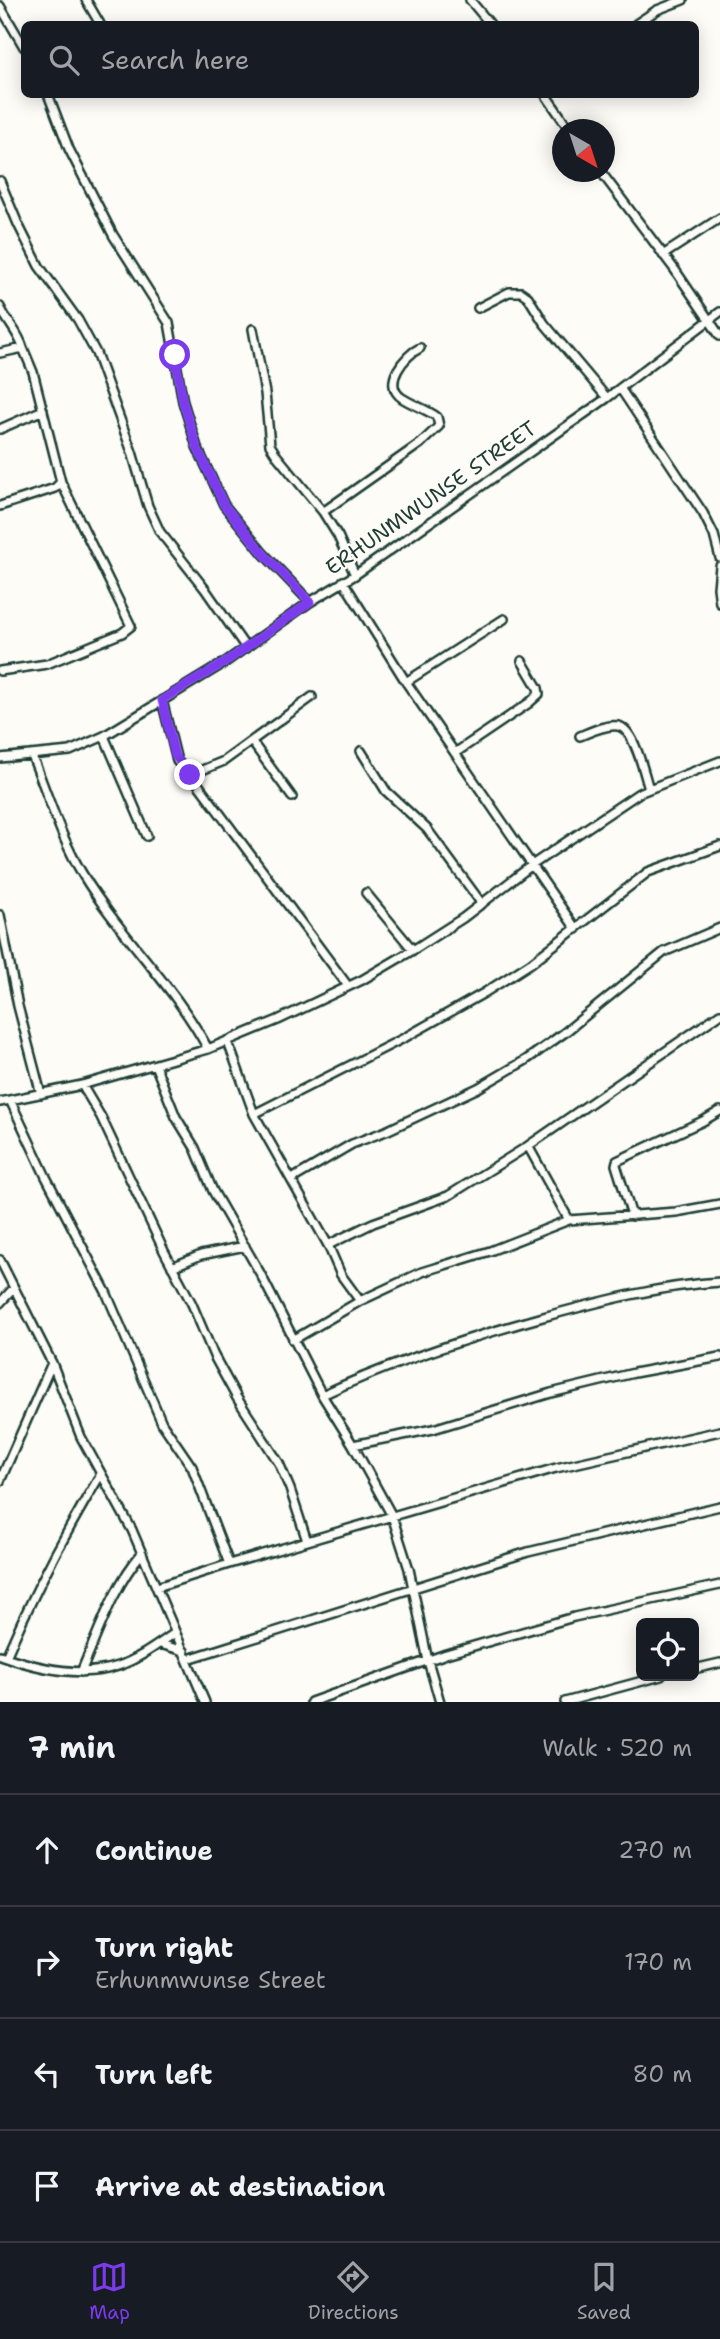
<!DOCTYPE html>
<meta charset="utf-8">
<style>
:root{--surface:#171b24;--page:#20242c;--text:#f1f3f6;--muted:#9ea1a6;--line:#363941;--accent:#7c3aed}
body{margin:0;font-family:"Shantell Sans",sans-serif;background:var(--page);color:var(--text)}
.controls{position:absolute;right:21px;bottom:21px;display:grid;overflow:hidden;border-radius:10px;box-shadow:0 4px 18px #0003}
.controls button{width:63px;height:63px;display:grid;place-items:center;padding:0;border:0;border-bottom:2px solid var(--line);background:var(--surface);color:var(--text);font:35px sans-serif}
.compass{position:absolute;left:552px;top:119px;width:63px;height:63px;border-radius:50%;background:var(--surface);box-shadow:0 4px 18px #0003;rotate:141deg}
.stop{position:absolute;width:21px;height:21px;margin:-16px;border:5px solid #7c3aed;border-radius:50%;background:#fff}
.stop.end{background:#7c3aed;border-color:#fff;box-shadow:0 2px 7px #0008}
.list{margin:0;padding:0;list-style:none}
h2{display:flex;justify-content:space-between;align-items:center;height:91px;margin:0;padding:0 28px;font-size:30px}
h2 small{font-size:23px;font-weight:400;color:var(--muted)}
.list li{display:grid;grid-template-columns:46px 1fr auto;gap:21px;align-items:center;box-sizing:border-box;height:112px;padding:0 28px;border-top:2px solid var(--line)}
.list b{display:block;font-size:26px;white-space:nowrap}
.list p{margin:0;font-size:23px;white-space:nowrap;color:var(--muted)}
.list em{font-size:23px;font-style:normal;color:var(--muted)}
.icon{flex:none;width:38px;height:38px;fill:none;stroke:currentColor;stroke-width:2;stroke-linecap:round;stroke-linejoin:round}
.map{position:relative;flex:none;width:720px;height:1702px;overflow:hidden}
.search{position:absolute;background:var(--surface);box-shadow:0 4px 18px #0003;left:21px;right:21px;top:21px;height:77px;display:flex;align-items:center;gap:18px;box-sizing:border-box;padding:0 24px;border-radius:10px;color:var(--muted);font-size:26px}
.sheet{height:539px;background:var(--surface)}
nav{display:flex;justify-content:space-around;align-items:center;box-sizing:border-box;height:98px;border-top:2px solid var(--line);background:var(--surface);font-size:19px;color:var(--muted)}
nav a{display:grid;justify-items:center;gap:4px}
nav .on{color:var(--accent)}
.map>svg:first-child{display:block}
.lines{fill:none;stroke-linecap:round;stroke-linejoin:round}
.minor-casing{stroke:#1f3d34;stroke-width:12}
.minor{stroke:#fdfcf7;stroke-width:7}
.route{stroke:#7c3aed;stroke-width:9}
.labels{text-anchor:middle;stroke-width:5;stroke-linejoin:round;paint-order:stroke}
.street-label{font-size:21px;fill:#1f3d34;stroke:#fdfcf7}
</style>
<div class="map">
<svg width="720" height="1702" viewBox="0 0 720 1702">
<rect width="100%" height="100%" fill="#fdfcf7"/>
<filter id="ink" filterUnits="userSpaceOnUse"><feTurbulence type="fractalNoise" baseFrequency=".0143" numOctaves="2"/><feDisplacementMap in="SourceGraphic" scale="14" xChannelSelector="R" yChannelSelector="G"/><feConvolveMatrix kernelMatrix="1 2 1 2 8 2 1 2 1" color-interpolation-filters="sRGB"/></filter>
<g filter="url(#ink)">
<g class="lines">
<!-- minor casing -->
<g class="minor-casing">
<path id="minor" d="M86,0l14,24
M470,0l20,24
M0,6l24,41
M636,24l21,-14 26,-10
M48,94l21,55 44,86 56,88 14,79 14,45 27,58 39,48 47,49
M545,94l25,36
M601,172l74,98 45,66
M0,181l18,43 21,42 39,54 18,33 36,99 16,54 12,26 45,57 41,59
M663,255l57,-37
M0,307c7,15 19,26 23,41l-23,5
M478,308l31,-16h12l7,5 16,26 63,75
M253,329l12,64 5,52 7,11 46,56 15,24 17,39
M620,388l83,125 11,22 6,23
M0,429l43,-19
M0,506l55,-18 6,-6 -28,-110 -10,-24
M323,512l98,-69 18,-17 -2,-9c-11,-8 -24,-12 -35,-19 -21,-14 3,-43 18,-50
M720,566l-2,22 2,15
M343,581l63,101 170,247
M0,671l47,-7 75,-31 9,-7 -70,-144
M406,682l98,-63
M162,700l15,61 18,19 153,206
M104,736l43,100
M580,736c10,-4 26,-12 38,-10 17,3 26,48 31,63
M252,742l40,55
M361,751l25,40 41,38 55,75
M455,753l74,-50 10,-9 -1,-6 -16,-27
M32,756c16,39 29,83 51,119 37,61 91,110 125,174
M0,758l70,-7 34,-15 120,-73 86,-61 45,-27 252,-177 113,-86
M190,775l34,-14 88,-64
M366,893l47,57
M0,915l18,91 23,88
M228,1042l26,72 74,131 13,30 19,26
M155,1065l21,52 19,31 18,43 47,82 62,122 31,50 39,71 17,53 19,92 12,41
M82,1085l19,32 63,134 28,53 22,52 23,42 42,65 11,26 17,52
M10,1100l36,77 60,115 56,131 30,44 37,97
M0,1102l82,-17 126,-36 70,-29 84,-40 51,-30 50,-32 69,-53 107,-72 81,-32
M254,1114l150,-76 80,-45 47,-30 117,-91 72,-26
M528,1146l41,74
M292,1179l60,-35 34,-13 92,-43 48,-28 38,-27 100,-81 56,-24
M632,1216l-16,-51 1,-4 86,-40 17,-10
M328,1245l45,-22 75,-27 80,-50 192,-132
M0,1260l52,103 29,74 51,93 73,172
M172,1267l29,-12 44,-9
M0,1303l14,-15
M293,1340l67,-39 62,-29 68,-21 79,-31 107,-8 44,-8
M322,1395c71,-33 145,-57 221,-78 59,-16 115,-31 177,-35
M353,1445l80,-16 118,-36 83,-20 86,-16
M0,1481l52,-118
M157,1587l72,-23 327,-96 164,-37
M160,1644l24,7
M0,1655c36,13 80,24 118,11 21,-7 39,-21 57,-33
M6,1657c27,-63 59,-124 95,-183
M188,1659l340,-107 192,-46
M694,1669l26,-6
M81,1672c18,-41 32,-85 61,-119
M311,1702l135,-48 128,-37 146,-32
M565,1702l96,-26"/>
</g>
<!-- minor -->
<use href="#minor" class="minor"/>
</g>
</g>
<g class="lines" filter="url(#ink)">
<!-- route -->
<path class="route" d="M175,355l8,47 14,45 27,58 39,48 47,49 -86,61 -62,37 13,56 15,19"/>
</g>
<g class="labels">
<!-- street labels -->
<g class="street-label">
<text transform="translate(431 498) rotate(-35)" y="7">ERHUNMWUNSE STREET</text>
</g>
</g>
</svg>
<div class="controls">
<button><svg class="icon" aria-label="locate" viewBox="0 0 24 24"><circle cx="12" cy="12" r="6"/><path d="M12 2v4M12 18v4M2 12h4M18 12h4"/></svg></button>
</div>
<svg class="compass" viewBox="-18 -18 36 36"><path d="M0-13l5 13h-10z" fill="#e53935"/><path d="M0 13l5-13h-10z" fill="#9ea1a6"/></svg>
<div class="stop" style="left:175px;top:355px"></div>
<div class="stop end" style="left:190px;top:775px"></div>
<div class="search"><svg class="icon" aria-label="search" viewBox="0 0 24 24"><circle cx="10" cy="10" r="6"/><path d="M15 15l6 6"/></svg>Search here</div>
</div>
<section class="sheet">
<h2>7 min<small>Walk · 520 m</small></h2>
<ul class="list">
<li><svg class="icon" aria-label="ahead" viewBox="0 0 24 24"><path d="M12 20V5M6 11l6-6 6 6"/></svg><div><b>Continue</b></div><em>270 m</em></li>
<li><svg class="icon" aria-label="right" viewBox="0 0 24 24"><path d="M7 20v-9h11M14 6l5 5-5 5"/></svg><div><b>Turn right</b><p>Erhunmwunse Street</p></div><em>170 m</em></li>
<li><svg class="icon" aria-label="left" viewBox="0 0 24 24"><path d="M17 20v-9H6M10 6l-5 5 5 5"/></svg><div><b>Turn left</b></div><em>80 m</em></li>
<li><svg class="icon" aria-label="arrive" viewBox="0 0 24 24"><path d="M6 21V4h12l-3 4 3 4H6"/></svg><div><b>Arrive at destination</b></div></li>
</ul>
</section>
<nav>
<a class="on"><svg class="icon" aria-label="map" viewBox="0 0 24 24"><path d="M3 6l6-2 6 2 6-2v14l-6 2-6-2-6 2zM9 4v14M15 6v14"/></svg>Map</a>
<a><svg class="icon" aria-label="directions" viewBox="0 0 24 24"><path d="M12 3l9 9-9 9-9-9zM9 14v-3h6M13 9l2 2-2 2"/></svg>Directions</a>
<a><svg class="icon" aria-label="saved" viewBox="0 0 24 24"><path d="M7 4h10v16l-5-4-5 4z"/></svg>Saved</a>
</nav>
